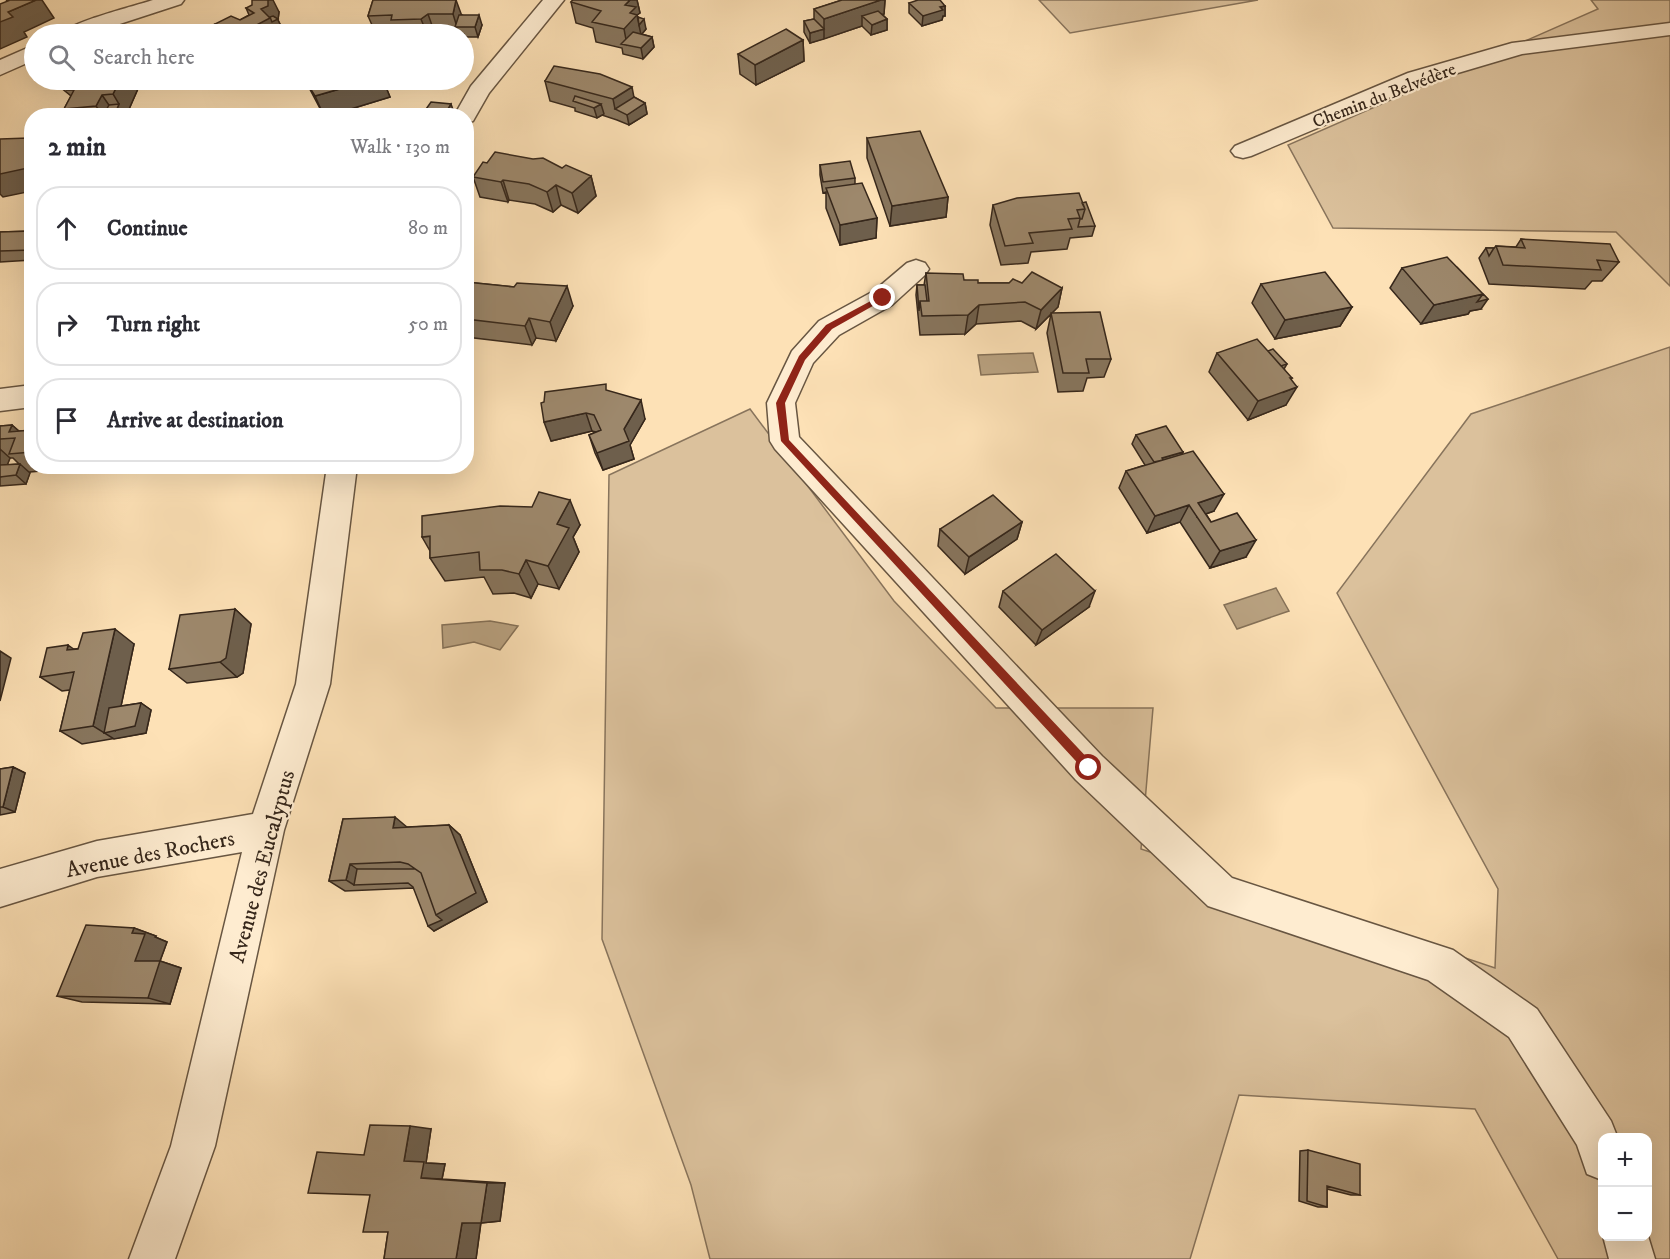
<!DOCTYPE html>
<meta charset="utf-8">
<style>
:root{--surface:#fff;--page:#f7f7f7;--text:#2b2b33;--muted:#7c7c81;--line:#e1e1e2}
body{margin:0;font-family:"IM FELL DW Pica",serif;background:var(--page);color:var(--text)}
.controls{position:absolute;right:18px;bottom:18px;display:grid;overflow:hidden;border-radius:12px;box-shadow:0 6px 24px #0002}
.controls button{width:54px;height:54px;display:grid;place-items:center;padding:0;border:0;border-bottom:2px solid var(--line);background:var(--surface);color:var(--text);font:30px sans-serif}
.stop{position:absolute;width:18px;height:18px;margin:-14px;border:4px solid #8f2418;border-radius:50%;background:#fff}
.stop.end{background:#8f2418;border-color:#fff;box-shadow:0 2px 6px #0008}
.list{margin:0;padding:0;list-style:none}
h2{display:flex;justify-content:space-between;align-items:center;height:78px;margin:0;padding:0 24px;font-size:26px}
h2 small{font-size:20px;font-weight:400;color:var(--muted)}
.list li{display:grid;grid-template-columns:39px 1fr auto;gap:18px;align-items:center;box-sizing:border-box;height:84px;margin:0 12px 12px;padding:0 12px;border:2px solid var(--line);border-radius:24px}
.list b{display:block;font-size:22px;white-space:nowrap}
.list em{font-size:20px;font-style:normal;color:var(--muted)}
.icon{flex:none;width:33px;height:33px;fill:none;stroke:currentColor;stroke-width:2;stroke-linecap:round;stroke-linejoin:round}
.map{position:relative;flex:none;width:1670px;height:1259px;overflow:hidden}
.search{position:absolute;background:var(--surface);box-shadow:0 6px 24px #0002;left:24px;top:24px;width:450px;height:66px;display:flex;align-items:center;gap:15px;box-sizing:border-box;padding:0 21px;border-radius:33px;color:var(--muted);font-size:22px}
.panel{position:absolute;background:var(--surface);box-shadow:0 6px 24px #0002;left:24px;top:108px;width:450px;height:366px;border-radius:24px}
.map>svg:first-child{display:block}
.green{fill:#dbc19c;stroke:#88745c;stroke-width:1.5;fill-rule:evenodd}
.water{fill:#b9a281;stroke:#857158;stroke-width:1.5}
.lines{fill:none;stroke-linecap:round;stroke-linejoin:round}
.minor-casing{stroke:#685642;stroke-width:3}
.minor{fill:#feecd0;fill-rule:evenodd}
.wall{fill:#87755d;stroke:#36271b;stroke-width:1.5;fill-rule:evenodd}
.shaded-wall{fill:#6e5f4c;stroke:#36271b;stroke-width:1.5}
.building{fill:#9d886c;stroke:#36271b;stroke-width:1.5}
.route{fill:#8f2418}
.labels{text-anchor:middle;stroke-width:4.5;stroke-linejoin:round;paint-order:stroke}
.far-street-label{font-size:18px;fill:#36271b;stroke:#feecd0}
.street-label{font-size:22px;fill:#36271b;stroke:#feecd0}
</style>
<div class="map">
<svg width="1670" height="1259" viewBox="0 0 1670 1259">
<rect width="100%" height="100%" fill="#fde1b6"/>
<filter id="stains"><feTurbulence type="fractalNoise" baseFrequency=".00333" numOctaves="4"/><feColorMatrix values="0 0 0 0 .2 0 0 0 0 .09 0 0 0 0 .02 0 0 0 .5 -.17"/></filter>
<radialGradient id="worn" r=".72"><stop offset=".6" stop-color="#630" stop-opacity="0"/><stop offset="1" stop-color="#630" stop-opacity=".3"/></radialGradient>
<!-- green -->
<path class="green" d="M1039,0h219l-188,33z
M1591,0h79v286l-54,-54 -283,-4 -45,-83 310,-136z
M1670,347v912h-112l-83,-150 -236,-14 -49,164h-480l-19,-74 -89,-246 7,-464 141,-66 144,192 102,107h157l-12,141 354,119 3,-79 -161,-296 134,-179zM1602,1138h46v98h-46z"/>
<!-- water -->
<path class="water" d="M1033,353l5,19 -57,3 -3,-20z
M1276,588l13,23 -52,18 -13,-24z
M490,621l28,5 -18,24 -26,-8 -31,6 -1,-23z"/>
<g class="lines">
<!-- minor casing -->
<g class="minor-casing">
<path id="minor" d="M153,0h31l-3,4 -92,30h-28c9,-12 74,-28 92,-34z
M543,0h21l-75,93 -16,28 -7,2v-7h-12l17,-30z
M1670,23v12l-148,19 -98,29 -173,73 -8,2 -8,-2 -4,-5 4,-5 173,-73 104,-30z
M34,45v15l-34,15v-15z
M916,260l9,3 4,6 -4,6 -33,30 -53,30 -26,28 -18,40 4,34 303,319 130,122 221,72 84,59 74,112 6,15 -15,2v42l-15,-6 -10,-29 -68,-108 -81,-57 -220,-74 -132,-126 -301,-331 -5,-8 -3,-38 25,-52 27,-30 55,-30 33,-28z
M32,385v22l-32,4v-22z
M327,466h30l-27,218 -46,146 -69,316 -40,113h-46l42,-113 71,-294 -145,25 -97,30v-38l97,-28 156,-27 43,-130z
M1603,1236h45l7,23h-46z"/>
</g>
<!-- minor -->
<use href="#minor" class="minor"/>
</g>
<!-- wall -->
<path class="wall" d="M373,0l89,15 20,10 -4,12h-14v-3h-88l-8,-18z
M573,0h64l3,13 -3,2 1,2 8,12 -4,5 10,3 2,10 -11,12 -20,-5 -1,-6 -26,-6 -3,-14 -17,-5 -5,-21z
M842,0h43l-1,14 -1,1 4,4v11l-16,5 -9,-9 -52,17 -6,-11v-11l10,-2v-10z
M909,3l36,3v10h-2l-1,4 -20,6 -13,-13z
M246,8l33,4 -1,8 5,10 -6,2 1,2h-73l13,-6 -3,-4 25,-4 9,-5z
M803,40l1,21 -48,24 -16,-11 -2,-20z
M55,80h82l3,4 -14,32h-57l-5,-7 7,-13 -11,-9z
M305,80h78l7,17 -62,19h-4z
M545,81l89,16 11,6 2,11 -18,11 -12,-5 -15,-5 -5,3 -22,-7v-3l-25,-7z
M424,112l31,3 -1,1h-28z
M867,138l81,59 -2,20 -56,9 -23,-68z
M820,165l35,13v6l22,34 -1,20 -36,7 -14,-37v-16l-3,1 -3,-18z
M562,168l29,8 5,20 -18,17 -17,-8 -8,7 -18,-8 -26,-4 -1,2 -28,-5 -7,-20z
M1082,203l13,23 -3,10 -22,2 -3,11 -36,3 -3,11 -27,2 -11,-40 3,-20z
M32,231v29l-32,2v-30z
M1521,239l98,23 -17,19h-10l-7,8 -96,-5 -10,-26 7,-10h8l2,-2 20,1z
M1402,268l79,41 -11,2 -2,3 -47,10 -31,-36z
M926,273l52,10h44l40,5 -4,19 -6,6 59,46 -7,18 -17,1 -4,13 -25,1 -11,-59 4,-19 -15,15 -15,-8 -45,3 -11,10 -45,1 -4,-40 1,-10h7z
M466,282l48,5 59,19 -17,35 -20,-3 -4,7 -66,-8z
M1261,284l91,23 -12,19 -65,13 -23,-36z
M1268,351l19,13 -3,5 7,11 -5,25 -38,15 -39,-48 8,-19z
M608,391l37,28 -15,26 4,14 -31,11 -8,-17 -6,-18 7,-3 -4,-1 -41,10z
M12,425l7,6 13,-1v36h22l-1,4 -23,2 -4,12 -26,2v-60zM10,458h3l6,6 -12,1z
M1136,435l47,17 -1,2 32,57 -8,3 5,8 35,35 -36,11 -30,-46 -33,11 -28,-45 7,-17 19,-6 -13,-21z
M1022,522l-5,17 -52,35 -27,-28 2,-17z
M580,525l-7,12 6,15 -20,37 -21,-5 -7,14 -17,-5 -21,1 -9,-17 -39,4 -15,-23v-7l-8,-14z
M1003,591l86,16 -53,38 -37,-38z
M235,609l16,15 -8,49 -6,4 -50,6 -18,-14z
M134,644l-13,62 20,-3 10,7 -5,23 -64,11 -22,-13 10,-41 -8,1 -22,-14 34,-28z
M13,767l12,6 -10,39 -15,3v-46z
M343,819l64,8 42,-2 11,10 27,67 -53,29 -20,-43 -69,3 -16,-10z
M134,928l22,8 -1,1 12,5 -7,19 21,7 -11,36 -88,-2 -25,-6z
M431,1129l-5,34 19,1 -3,15 63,4 -5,38 -19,2 -5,36h-92l4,-27 -18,-37 -6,-40z
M1308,1150l52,45h-9l-24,-6v18h-9l-19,-6 1,-50z"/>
<!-- shaded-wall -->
<path class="shaded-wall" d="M36,0h6l12,18 -30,14 3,5 -27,12v-27l8,-10z
M268,0h5l6,12 -1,8 5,10 -6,2 1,2h-25v-7l8,-18z
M456,0l7,19 -6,8 -4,-13z
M630,0h7l3,13 -3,2 4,20 -14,10 -3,-16 1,-24z
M880,0h5l-1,14 -22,2v10l-38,13v-20z
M945,6v10h-2l-1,4 -20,6 1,-10 17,-9z
M428,14l7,20h-8l-6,-15z
M479,15l3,10 -4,12 -3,-10z
M644,19l2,10 -5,6 -2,-10z
M887,19v11l-16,5 1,-10z
M824,29v10l-14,4v-10z
M652,37l2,10 -11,12 -2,-11z
M803,40l1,21 -48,24 -1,-20z
M120,80h17l3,4 -14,32h-23l-7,-10 6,-11 13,19 4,-10 -6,-10z
M371,80h12l7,17 -62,19h-4l-9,-20z
M632,87l4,21 -21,1 -2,-10z
M645,103l2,11 -18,11 -2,-10z
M451,104l4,11 -1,1h-9v-2z
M601,104l3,10 -7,4 -3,-10z
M28,138l4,5v48l-29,6 -3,-3v-21z
M591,176l5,20 -18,17 -6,-20z
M503,180l6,20 -1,2 -7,-20z
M556,185l5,20 -8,7 -6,-20z
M948,197l-2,20 -56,9 2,-20z
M877,218l-1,20 -36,7v-20z
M567,286l6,20 -17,35 -6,-19z
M1062,288l-4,19 -22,22 5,-19z
M1483,294l5,5 -7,10 -11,2 -2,3 -47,10 13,-19z
M979,305l-3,19 -11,10 3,-19z
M1352,307l-12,19 -65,13 10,-19z
M529,318l7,20 -4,7 -7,-19z
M466,376l5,9 -4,12h-1z
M1290,378h2l-8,14 13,-5 -11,18 -38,15 10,-19z
M641,400l4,19 -15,26 4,14 -31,11 -6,-17 27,-24z
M586,413l6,18 -41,10 -7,-19z
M12,425l20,18 -23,-11z
M0,449l10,9 -7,18 -3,1z
M1183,452l-4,9 -21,6 4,-9z
M20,464l10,9 -4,11 -10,-9z
M1224,494l-10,17 -17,6 1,-14z
M570,500l10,25 -7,12 6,15 -20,37 -11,-23 9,-42z
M1189,505l-9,17 -33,11 8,-17z
M1022,522l-5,17 -52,35 4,-17z
M1256,540l-10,17 -36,11 10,-17z
M526,560l12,24 -7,14 -12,-24z
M1095,591l-6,16 -53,38 6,-15z
M235,609l16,15 -8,49 -6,4 -17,-15z
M115,629l19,15 -18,86 25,-27 10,7 -5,23 -32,6 -21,-13z
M68,645l21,15 -22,-10z
M0,651l11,7 -11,43z
M13,767l12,6 -10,39 -12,-5z
M395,817l13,11h-15z
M449,825l11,10 27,67 -53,29 -6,-5 8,-11z
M350,864l14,10 -10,11 -8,-5z
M134,928l22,8 -1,1 12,5 -7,19 21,7 -11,36 -22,-6 -13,-37 -3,-28z
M410,1126l21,3 -5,34 19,1 -3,15 -21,-1 -17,-17z
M487,1183h18l-5,38 -19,2z
M481,1221l-5,38h-20l6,-36z"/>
<!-- building -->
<path class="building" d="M6,0h30l-28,12 5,5 -13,5v-18l8,-3z
M252,0h16v6l-7,3 9,9 -17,9 7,4 -7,3h-48l15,-7 -5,-3 16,-8 9,4 14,-7 -8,-5 6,-3z
M373,0h83l-3,14h-25l-7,5 -30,1 1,-5 -24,1z
M573,0h57l-5,5 11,2 -6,6 7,2 -13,14 -32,-7 9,-11 -30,-9z
M842,0h39l-57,19 -10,-10z
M918,0h22l5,6 -5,1 3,3 -20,6 -14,-13z
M878,11l9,8 -15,6 -10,-9z
M459,15h20l-4,12h-20z
M273,16l5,3 -6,3 -2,-5z
M638,17l6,2 -5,6z
M814,19l10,10 -14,4 -6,-12z
M786,29l17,11 -48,25 -17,-11z
M633,32l19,5 -11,11 -20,-4z
M554,66l46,8 32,13 -19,12 -68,-18z
M57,80h17l2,1 -6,3 -2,4z
M80,80h40l-7,14 -11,1 -6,11 -32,3 10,-19h-7l3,-6z
M305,80h66l-56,16z
M575,96l26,8 -7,4 -21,-7z
M634,97l11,6 -18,12 -12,-6z
M431,102l20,2 -6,10 -21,-2z
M119,104l-5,12h-11l6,-11z
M920,131l28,66 -56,9 -25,-68z
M28,138v30l-28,6v-35z
M495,152l38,7 10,-1 19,10 4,-3 25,11 -19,17 -16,-8 -9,7 -18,-8 -26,-4 -2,2 -28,-5 10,-15 4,1z
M850,161l5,17 -32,4 -3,-17z
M862,183l15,35 -37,7 -14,-37z
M1079,193l6,16 -8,1 3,8 -12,1 4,10 -43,4 4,10 -28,3 -12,-41 24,-7z
M1086,202l9,24 -17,1 2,-8h2l3,-10 -3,-6z
M32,231v19l-32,1v-19z
M1521,239l89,5 9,18 -22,-2 4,10 -98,-5 -7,-19 29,2z
M1486,248h8l-5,8z
M1447,257l36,37 -49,11 -32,-37z
M1457,267l31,32 -11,3 6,-8z
M1032,272l30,16 -21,22 -16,-8 -46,3 -11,10 -46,1 -2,-15h9l-3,-28 37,1 1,6h14v3h31l4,-4 9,4z
M1325,272l27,35 -67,13 -24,-36z
M466,282l48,5 3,-4 50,3 -17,36 -21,-4 -4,8 -59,-7z
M917,285h8l2,16h-7l-1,10z
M1100,312l11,47h-25l3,14h-26l-12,-60z
M1257,339l35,39h-2l7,9 -39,14 -41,-48z
M1273,349l14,15 -6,2 -13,-15z
M606,384v6l35,10 -17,29 5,12 -32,12 -8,-18 12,-5 -7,-15 -8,-2 -42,9 -3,-19 3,-1 1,-10z
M12,425l-3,7 23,-2v22l-23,2 6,-16 -15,1v-13z
M1166,426l17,26 -21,6 1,2 -9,2 -18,-27z
M1193,451l31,43 -26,9 13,19 26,-9 19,27 -36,11 -31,-46 -34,11 -29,-45z
M20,464l-4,11 -16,2v-12z
M539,492l31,8 -13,24 12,4 -21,38 -22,-6 -7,14 -17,-4h-22l-1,-18 -49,6v-22l-8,1v-21l78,-10 32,1z
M993,495l29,27 -53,35 -29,-28z
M1056,554l39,37 -53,39 -39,-39z
M235,609l-9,49 -6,4 -51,7 11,-54z
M115,629l-22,97 -33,5 14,-59 -34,5 7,-29 21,-3 -1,5 11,-1 5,-16z
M141,703l-6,23 -31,7 5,-25z
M13,767l-10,40h-3v-38z
M395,817l-2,11 56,-3 27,68 -40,22 -15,-42 -13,-9 -8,-2 -50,2 -4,16 -17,1 14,-62z
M357,869h58l6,4 15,42 6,5 -14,6 -15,-39 -5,-4 -54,2z
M86,925l48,3 -2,5 13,1 -10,27h25l-12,37 -91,-2z
M370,1125l40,1 -6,35 20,1 -3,16 66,5 -6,40h-19l-6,36h-72l4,-27h-25l7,-37 -62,-2 9,-41 47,3z
M1308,1150l52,14v31l-33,-9v21l-20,-6z"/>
<!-- route -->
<path class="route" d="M880,296l7,2 -55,31 -27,31 -20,43 4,37 304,324v7h-8l-304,-330 -5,-38 23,-47 27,-31z"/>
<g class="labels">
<!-- far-street labels -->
<g class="far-street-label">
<text transform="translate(1384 95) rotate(-21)" y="6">Chemin du Belvédère</text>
</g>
<!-- street labels -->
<g class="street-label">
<text transform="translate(150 853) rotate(-11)" y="8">Avenue des Rochers</text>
<text transform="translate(261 866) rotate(-75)" y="8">Avenue des Eucalyptus</text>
</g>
</g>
<rect width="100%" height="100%" filter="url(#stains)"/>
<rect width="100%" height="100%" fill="url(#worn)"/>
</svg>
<div class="controls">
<button>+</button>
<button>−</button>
</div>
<div class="stop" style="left:1089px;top:768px"></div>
<div class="stop end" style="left:883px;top:298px"></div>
<div class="search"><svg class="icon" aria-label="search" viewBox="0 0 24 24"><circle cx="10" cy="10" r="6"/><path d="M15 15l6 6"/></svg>Search here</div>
<section class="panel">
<h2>2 min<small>Walk · 130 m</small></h2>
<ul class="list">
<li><svg class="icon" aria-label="ahead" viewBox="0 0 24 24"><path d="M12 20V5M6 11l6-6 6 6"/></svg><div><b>Continue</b></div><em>80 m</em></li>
<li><svg class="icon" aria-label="right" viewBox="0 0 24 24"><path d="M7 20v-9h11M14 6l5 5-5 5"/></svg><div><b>Turn right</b></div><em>50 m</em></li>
<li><svg class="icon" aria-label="arrive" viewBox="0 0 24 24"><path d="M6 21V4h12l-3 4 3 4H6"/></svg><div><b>Arrive at destination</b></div></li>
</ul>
</section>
</div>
